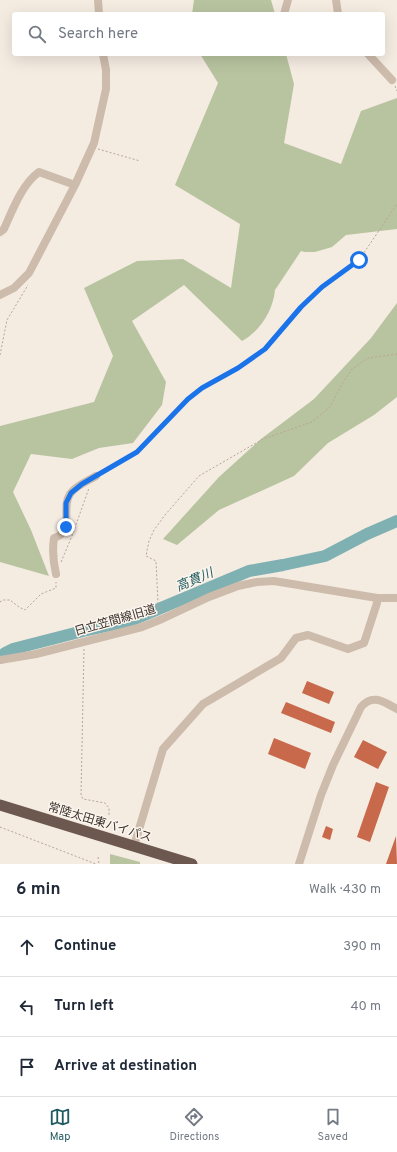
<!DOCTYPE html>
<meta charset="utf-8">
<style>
:root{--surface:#fff;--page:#f2f2f3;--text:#1f2937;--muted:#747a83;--line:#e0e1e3;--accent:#1f5a5e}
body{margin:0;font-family:Overpass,"Noto Sans JP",sans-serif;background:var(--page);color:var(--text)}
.stop{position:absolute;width:12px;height:12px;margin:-9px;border:3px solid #1a73e8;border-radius:50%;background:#fff}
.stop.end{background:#1a73e8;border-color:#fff;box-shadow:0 1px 4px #0008}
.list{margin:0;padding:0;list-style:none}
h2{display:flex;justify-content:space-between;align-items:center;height:52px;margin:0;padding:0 16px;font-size:17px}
h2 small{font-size:13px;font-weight:400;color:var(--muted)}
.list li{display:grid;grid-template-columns:26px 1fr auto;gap:12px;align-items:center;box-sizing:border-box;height:60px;padding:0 16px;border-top:1px solid var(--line)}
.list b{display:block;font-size:15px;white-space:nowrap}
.list em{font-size:13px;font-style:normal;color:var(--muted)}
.icon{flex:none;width:22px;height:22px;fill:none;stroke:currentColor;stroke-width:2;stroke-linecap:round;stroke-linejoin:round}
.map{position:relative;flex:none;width:397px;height:864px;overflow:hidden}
.search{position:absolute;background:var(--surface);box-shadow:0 4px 16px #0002;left:12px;right:12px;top:12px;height:44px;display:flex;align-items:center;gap:10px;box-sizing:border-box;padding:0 14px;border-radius:4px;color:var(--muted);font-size:15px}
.sheet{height:232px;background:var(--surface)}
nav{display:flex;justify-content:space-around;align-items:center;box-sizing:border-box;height:56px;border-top:1px solid var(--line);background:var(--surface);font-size:11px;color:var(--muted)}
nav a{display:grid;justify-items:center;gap:2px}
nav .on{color:var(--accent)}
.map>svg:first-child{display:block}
.green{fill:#b8c4a0}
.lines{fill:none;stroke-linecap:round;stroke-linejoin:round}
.river{stroke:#7fb0b2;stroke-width:12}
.building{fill:#c8694b}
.path{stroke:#b9a596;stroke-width:1;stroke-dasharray:2 2;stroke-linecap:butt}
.minor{stroke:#cdbbac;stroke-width:8}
.trunk{stroke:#6c584f;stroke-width:11}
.route{stroke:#1a73e8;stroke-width:5}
.labels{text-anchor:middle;stroke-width:3;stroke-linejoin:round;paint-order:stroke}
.street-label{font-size:12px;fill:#3b302b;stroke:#fbf5ee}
.water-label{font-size:13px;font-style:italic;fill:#1f5a5e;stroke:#fbf5ee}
</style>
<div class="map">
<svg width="397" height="864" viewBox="0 0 397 864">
<rect width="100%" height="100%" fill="#f4ebe1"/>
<!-- green -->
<path class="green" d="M194,0h77l4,14h-83z
M200,54h86l8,30 -10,59 57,21 20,-53 36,-13v131l-51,6 -14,12 -17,5h-10l-4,-1 -26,39c-2,21 -15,41 -33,51l-58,-56 -52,36 34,61 -4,23 -29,38 -34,5 -27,11 -41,-5 -18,38 18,38 18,46 -49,-14v-136l94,-24 19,-46 -29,-68 53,-27 46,-2 48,29 9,-64 -65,-39 43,-102z
M397,303v94l-23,18 -46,28 -34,33 -75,34 -42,35 -14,-6 56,-62 42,-38 53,-40 57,-61z
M110,854l30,8v2h-30z"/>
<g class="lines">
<!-- river -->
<path class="river" d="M0,658l5,-5 8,-4 70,-18 47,-10 119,-50 34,-6 42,-9 42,-22 30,-13"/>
</g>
<!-- building -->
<path class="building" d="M307,681l27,11 -5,12 -27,-11z
M286,702l49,20 -4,11 -50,-20z
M274,738l37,15 -6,16 -37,-15z
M363,740l24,12 -9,17 -24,-12z
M376,782l13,5 -19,55 -13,-5z
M326,826l7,3 -3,11 -8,-3z
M396,836l1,28h-11z"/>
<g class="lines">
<!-- path -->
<path class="path" d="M395,86l2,5
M98,149l42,12
M0,355l7,-35 21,-35
M103,472l34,-20 51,-53 14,-11 36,-20 27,-19 36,-42 21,-20 37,-27 38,-56
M61,562l11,-26 17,-48
M0,602l3,-2h7l9,7 6,3 16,-16 15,-6v-6
M160,612l-2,-9 -2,-42 -10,-5 3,-15 5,-11 11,-15 34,-39 64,-37 49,-17 18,-15 12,-23 10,-15 16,-11 29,-4
M84,649l-3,146 2,4 22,4 4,5v8
M0,827l96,37
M98,857l1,7"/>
<!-- minor -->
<path class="minor" d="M98,0l1,14
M336,0l2,14
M284,14l4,-14
M368,54l24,26
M0,232l4,-3c8,-18 18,-45 35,-57l36,13
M0,295l14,-7 15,-15 46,-88 19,-42 12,-54v-19l-3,-16
M56,574c-3,-13 -4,-23 -2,-36 3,-1 7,-3 8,-5 9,-9 0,-27 8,-39 5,-8 18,-13 26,-18
M0,660l36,-6 106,-27 20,-8 47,-22 29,-11 19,-4 17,-1 103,17h20
M134,846l29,-97 40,-45 78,-46 15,-20 12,-3 40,14 16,-6 13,-40v-5
M299,864l22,-69 12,-30 28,-58c12,-14 23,-5 36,2"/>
<!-- trunk -->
<path class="trunk" d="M0,805l192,59"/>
</g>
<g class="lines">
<!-- route -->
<path class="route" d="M66,527v-24l5,-10 11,-9 55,-32 51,-53 14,-11 36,-20 27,-19 36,-42 21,-20 37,-27"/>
</g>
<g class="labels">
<!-- street labels -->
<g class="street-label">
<text transform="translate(115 620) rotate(-16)" y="4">日立笠間線旧道</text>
<text transform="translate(100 822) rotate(17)" y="4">常陸太田東バイパス</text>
</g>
<!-- water labels -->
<g class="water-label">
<text transform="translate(194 579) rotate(-23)" y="5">高貫川</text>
</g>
</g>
</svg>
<div class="stop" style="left:359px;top:260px"></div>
<div class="stop end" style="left:66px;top:527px"></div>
<div class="search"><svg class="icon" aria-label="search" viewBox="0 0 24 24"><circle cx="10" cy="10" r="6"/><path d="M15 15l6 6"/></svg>Search here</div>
</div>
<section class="sheet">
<h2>6 min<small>Walk · 430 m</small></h2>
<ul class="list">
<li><svg class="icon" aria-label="ahead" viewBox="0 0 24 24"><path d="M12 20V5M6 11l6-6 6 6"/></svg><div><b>Continue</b></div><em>390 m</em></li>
<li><svg class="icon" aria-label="left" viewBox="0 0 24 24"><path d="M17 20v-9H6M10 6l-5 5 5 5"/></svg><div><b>Turn left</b></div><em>40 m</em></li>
<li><svg class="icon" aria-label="arrive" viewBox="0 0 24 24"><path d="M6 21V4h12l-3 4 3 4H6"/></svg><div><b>Arrive at destination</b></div></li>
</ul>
</section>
<nav>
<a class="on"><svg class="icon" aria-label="map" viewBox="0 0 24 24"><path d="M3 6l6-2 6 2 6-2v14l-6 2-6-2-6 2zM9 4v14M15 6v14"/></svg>Map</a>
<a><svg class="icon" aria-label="directions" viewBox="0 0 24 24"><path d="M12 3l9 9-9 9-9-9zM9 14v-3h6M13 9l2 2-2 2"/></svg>Directions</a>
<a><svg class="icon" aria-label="saved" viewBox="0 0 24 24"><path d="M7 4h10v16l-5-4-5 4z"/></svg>Saved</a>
</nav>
